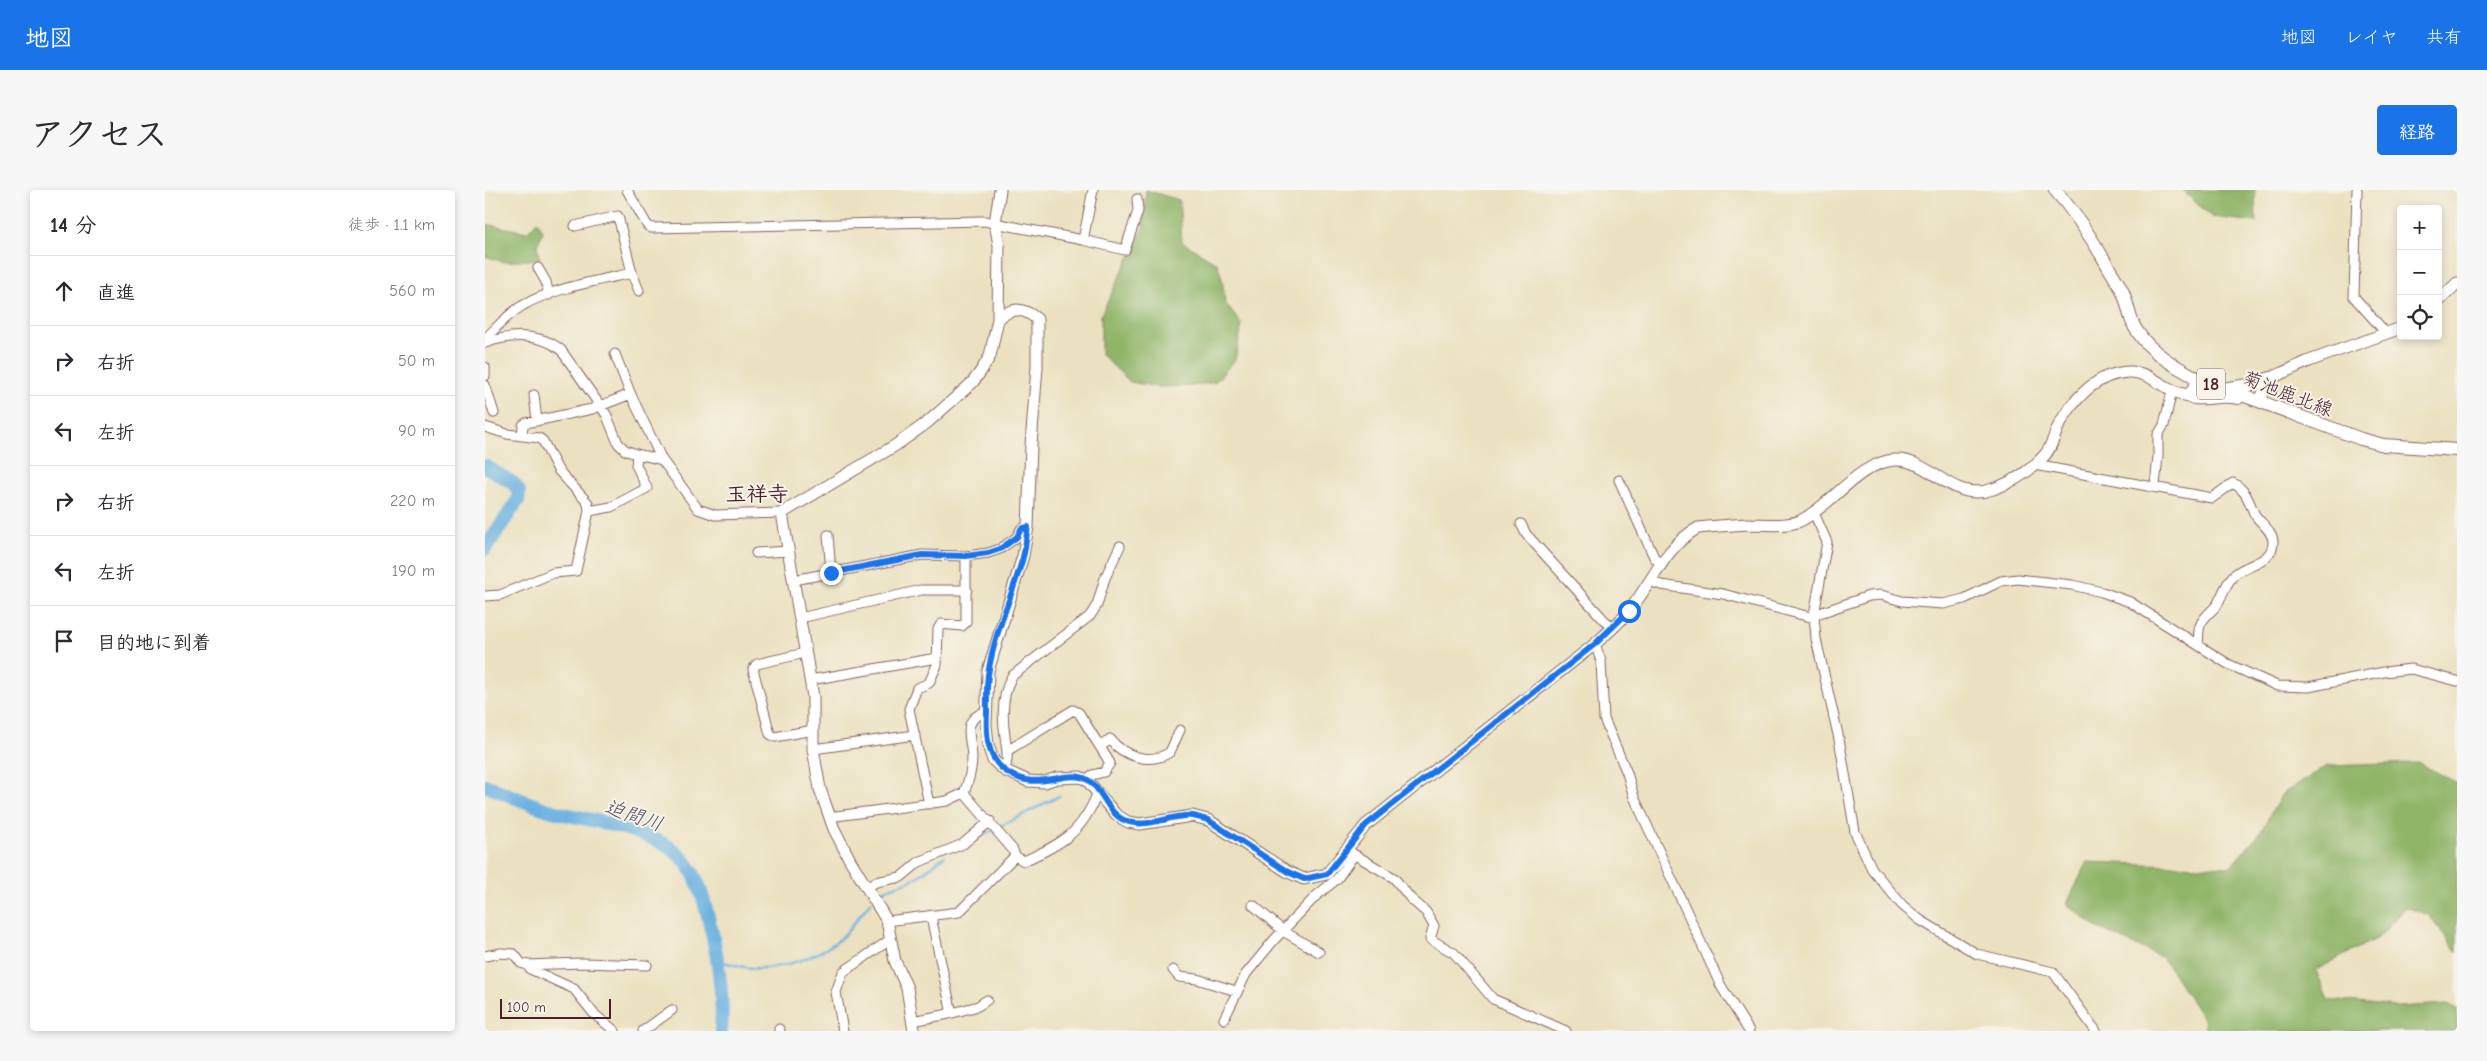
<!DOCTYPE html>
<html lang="ja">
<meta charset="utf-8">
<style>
:root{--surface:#fff;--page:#f7f7f7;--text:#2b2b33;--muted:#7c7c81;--line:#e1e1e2;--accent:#1a73e8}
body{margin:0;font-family:"Comic Neue","Klee One",sans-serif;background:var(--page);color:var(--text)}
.controls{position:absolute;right:15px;top:15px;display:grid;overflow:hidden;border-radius:5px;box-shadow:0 2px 8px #0003}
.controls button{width:45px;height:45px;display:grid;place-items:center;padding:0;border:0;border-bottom:1px solid var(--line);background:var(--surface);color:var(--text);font:25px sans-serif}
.scale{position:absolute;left:15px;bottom:12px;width:111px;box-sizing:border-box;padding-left:5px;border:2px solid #4a1f2b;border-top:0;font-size:14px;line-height:18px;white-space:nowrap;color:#4a1f2b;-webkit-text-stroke:4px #f7f3e8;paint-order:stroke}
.stop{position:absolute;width:15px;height:15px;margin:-11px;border:4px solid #1a73e8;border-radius:50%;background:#fff}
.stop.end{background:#1a73e8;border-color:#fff;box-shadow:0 1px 5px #0008}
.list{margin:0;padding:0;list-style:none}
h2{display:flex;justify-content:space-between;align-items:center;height:65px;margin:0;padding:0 20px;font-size:21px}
h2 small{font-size:16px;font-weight:400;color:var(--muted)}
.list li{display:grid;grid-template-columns:32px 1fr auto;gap:15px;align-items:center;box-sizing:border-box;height:70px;padding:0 20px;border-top:1px solid var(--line)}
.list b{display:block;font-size:19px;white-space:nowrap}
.list em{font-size:16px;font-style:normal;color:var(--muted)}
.icon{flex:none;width:28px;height:28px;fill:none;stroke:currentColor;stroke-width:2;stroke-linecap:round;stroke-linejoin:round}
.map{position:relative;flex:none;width:1972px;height:841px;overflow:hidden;border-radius:5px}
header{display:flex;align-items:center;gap:30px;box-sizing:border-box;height:70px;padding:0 25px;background:var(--accent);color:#fff}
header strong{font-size:24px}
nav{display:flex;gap:28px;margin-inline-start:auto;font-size:18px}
.intro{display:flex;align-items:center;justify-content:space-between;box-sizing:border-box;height:120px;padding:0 30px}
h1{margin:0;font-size:35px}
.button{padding:12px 22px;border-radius:5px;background:var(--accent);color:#fff;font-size:18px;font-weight:700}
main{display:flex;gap:30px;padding:0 30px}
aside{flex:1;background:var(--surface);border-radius:5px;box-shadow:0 2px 8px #0003}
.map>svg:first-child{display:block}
.forest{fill:#90b569;stroke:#6d6a4a}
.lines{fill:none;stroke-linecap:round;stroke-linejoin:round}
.stream{stroke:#69b1e0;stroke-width:2.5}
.river{stroke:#69b1e0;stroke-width:14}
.street-casing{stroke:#82635f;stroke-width:11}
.secondary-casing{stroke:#82635f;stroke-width:13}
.primary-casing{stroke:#82635f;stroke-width:14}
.street{stroke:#fff;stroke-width:9}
.secondary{stroke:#fff;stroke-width:11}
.primary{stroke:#fff;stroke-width:12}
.route{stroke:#1a73e8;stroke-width:6}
.labels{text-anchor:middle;stroke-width:4;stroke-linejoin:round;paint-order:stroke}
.shield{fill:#f7f3e8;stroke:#7e5f64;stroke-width:1}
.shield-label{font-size:18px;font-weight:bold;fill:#4a1f2b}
.street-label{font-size:19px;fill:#4a1f2b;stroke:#f7f3e8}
.water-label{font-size:20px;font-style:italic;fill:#55526a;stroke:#f7f3e8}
.quarter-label{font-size:21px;font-weight:bold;fill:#4a1f2b;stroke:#f7f3e8}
</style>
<header>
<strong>地図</strong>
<nav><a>地図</a><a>レイヤ</a><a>共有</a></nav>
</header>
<div class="intro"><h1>アクセス</h1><a class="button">経路</a></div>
<main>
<aside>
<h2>14 分<small>徒歩 · 1.1 km</small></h2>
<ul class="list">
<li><svg class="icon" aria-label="ahead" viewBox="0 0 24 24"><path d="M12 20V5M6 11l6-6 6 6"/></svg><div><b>直進</b></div><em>560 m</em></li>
<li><svg class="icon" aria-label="right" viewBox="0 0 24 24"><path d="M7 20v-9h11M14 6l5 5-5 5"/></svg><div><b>右折</b></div><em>50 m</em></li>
<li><svg class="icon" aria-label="left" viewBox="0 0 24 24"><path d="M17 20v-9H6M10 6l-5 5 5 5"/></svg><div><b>左折</b></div><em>90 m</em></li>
<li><svg class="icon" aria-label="right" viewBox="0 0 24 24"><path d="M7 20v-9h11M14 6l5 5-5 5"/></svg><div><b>右折</b></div><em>220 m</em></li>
<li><svg class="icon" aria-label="left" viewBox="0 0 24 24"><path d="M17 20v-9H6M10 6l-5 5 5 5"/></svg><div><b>左折</b></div><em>190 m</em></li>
<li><svg class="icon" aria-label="arrive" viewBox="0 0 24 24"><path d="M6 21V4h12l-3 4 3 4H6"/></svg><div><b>目的地に到着</b></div></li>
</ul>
</aside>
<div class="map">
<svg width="1972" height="841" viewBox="0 0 1972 841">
<rect width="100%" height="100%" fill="#f7f3e8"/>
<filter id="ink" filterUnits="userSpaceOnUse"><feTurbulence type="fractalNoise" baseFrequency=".02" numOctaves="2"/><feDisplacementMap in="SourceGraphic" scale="10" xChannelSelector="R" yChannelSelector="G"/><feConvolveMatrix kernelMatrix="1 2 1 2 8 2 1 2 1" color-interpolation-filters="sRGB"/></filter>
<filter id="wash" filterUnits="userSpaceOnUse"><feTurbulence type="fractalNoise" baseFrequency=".0096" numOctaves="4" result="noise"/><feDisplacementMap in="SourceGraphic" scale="20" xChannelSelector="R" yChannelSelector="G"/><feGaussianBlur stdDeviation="1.12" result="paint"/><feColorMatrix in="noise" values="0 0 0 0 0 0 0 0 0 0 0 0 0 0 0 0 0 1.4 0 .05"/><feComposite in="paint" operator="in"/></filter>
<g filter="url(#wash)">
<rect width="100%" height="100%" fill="#ebe1c0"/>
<!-- forest -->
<path class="forest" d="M661,0l33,10 3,42 35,21 5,16 3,24 17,22 -7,35 -20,22 -23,4 -33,1 -29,-5 -29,-28v-39l42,-86z
M1697,0h73l1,32 -44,-5z
M52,31l6,10 -6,15 3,13 -37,3 -18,-6v-32l42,8z
M1934,573l38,20v169l-28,-37 -23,-8 -27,30 -63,33 12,30 68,7 52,-3 9,5v22h-252v-9l-42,-64 -67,-31 -29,-23 20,-42 143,5 28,-31 24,-42 45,-28z"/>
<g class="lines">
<!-- stream -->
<path class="stream" d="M489,650l85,-44
M391,707c14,-14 23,-9 39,-19 11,-6 20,-15 30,-22
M233,771c11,2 23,6 34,7 30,2 73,-13 93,-34 10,-11 17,-23 27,-33"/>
<!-- river -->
<path class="river" d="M0,276l28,17 6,8 -1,9 -33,49
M0,595c21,9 42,18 64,25 41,12 117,18 141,58 11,17 16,41 21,61 8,34 13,67 10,102"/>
</g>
</g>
<g filter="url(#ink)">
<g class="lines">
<!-- street casing -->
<g class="street-casing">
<path id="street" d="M142,0l20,35 4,3 333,-7 99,19 10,-50
M1872,0l-3,107 32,36
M90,36l43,-10 14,57
M598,50l42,10 13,-39 -1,-12
M53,78l8,14 3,13
M0,152v-3c12,-12 23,-25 37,-33 27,-17 79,-26 110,-33l7,18
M0,153c24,-9 56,-10 76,7l45,64 12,29 7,7 8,3 29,7 36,49 17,6 67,-2
M130,164l16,41 31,65
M0,177v9
M0,195l9,28
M49,205l3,26
M0,237l22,7 32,4 4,3 15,29 30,33 1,8 -13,60 -23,2 -53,22 -15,1
M37,246l1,-11 3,-2 66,-14 39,-15
M1550,275l177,33 21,-15c14,8 15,17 21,30 5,10 19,17 19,29 0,22 -29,21 -41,35 -7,9 -10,19 -15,28 -5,6 -15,13 -17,21 -2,5 -1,13 -2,19
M1134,290l35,77 8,8
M1670,296l3,-30v-21l6,-10 8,-34
M104,321l22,-4 36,-19 -11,-23 1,-11
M1329,323l13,29 -13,73 2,24 23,100 16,93 17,37 30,36 18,15 57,34 76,18 43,59
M1036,334l5,10 79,87 8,6
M343,345l3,38
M271,363l33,-2
M309,390l128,-25 44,1 22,-3 12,-4 17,-12 4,-8 7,-2
M1164,391l12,4 62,9 91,24
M1329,425l55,-19 12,-1 21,6 41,3 21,-5 37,-18 17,-2 54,6 30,7 28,10 98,62 49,22 31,1 76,-15 27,-3 46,12
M315,428l121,-28h46
M1110,454l6,17 3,58 23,54 7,24 87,189 28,45
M320,463l-48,11 -4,5 17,65 5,3 38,-7
M325,490l127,-22
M615,557l10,-8c14,18 41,26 60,13l10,-22
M328,559l102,-14
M522,561l66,-41 6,3 31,50 -6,9 -12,3 -5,5
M519,580c6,-11 2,-22 1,-34 -3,-20 -3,-42 7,-60l78,-60 7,-11 8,-27 15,-32
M479,603l49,57 2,6 9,5c39,-18 58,-28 74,-69
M444,614l-20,-95 8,-21 12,-5 8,-18 1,-36 3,-5 21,2 4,-4v-66
M344,627l118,-16 17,-8c4,-10 8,-25 8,-36 -1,-21 -12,-37 15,-46
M862,660l47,28 17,21 15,13 8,14 -4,13 24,14 39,46 73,32
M381,698l10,-6 25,-5 18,-15 44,-18 27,-23
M768,715l30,26 36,21
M402,731l72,-9 56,-56
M0,766l16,-3 13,1 7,9 6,2 55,-2 65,2
M42,775l3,4 44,20 20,25 21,17
M688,780l6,7 18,2 39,12
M464,824l29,-8 9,-6
M739,829l22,-45 28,-34 42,-44 21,-17 17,-24
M427,831l37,-7 2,-5 -20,-92
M294,839l1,2
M158,841l29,-21
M358,841l-7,-39 7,-20 48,-33"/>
</g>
<!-- secondary casing -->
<g class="secondary-casing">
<path id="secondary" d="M1953,112l19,-19
M513,129c14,-12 24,-12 39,0v48l-6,78 -3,82 -5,29 -35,115 -2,53 2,21 5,15 11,10 24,11 17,1 12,-4 23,-1 7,3 29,35 12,7 12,2 52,-8 16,4 80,52 16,7 23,-5 39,-49 229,-181c11,-10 24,-21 34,-33 22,-27 37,-66 69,-83 17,-2 33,-3 50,-4 15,0 38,3 52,-3 31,-15 59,-59 95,-61 37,-1 57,44 98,29 18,-6 36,-17 50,-32 8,-7 11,-21 15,-30 15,-28 39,-54 71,-55 22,-1 39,22 60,23l10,-16
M1776,211l4,-16 6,-7 38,-17 92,-33
M429,841l-7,-43 -12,-27 -8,-40 -37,-61 -16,-31 -14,-40 -7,-40v-52l-31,-184 114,-68 32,-23 44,-39 9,-12 9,-15 8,-37 1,-74 -4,-22 5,-33"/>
</g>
<!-- primary casing -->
<g class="primary-casing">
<path id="primary" d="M1570,0c22,25 38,50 54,78 5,9 12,18 15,27 5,12 5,25 13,36 14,22 39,36 62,48l162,60 23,6 73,5
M1743,198l21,-3 22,-7
M1697,204c18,10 36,-1 56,4"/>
</g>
<!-- street -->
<use href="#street" class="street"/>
<!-- secondary -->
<use href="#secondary" class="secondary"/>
<!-- primary -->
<use href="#primary" class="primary"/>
</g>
</g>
<g class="lines" filter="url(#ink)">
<!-- route -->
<path class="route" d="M346,383l91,-18 44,1 22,-3 12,-4 17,-12 4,-8 7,-2c-2,9 -2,20 -5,30 -10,37 -28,74 -34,112 -3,14 -2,28 -2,42 -1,21 -1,45 17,59 33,25 61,-3 84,10 17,11 18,35 41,42 21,6 43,-8 64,-6 5,1 10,3 15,4l80,52 16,7 23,-5 39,-49 229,-181 34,-33"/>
</g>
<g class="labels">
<!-- shield labels -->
<rect class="shield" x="1712" y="178.5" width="28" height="31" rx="4"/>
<g class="shield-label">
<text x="1726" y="200">18</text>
</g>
<!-- street labels -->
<g class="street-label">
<text transform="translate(1803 203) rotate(21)" y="7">菊池鹿北線</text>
</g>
<!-- water labels -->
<g class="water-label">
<text transform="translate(149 625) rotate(19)" y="7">迫間川</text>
</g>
<!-- quarter labels -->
<g class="quarter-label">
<text x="272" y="311">玉祥寺</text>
</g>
</g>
</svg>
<div class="controls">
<button>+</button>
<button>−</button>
<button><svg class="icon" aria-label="locate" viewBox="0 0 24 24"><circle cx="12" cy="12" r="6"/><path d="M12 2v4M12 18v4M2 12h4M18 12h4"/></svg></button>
</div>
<div class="scale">100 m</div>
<div class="stop" style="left:1144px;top:421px"></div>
<div class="stop end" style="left:346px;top:383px"></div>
</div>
</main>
